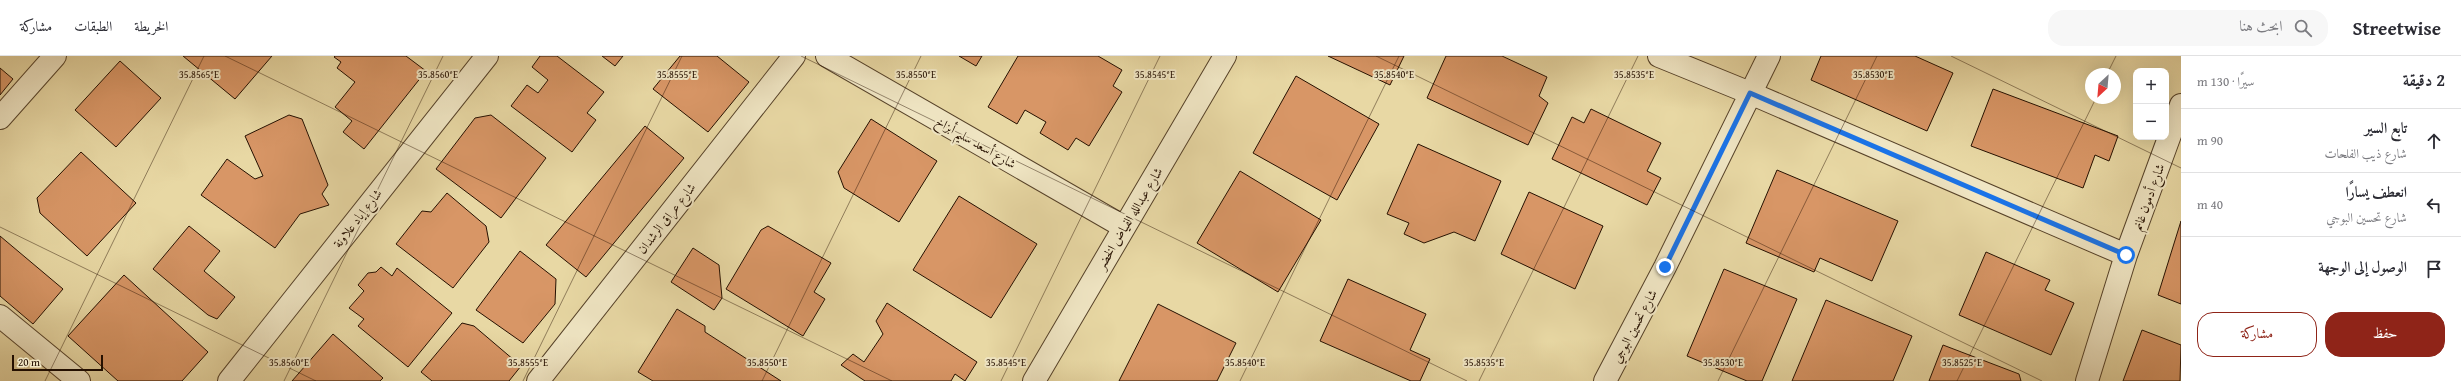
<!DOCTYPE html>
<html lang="ar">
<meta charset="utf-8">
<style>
:root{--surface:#fff;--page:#f7f7f7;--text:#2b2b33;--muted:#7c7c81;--line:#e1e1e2;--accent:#8f2418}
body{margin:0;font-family:"Gentium Book Plus",Amiri,serif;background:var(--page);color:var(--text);direction:rtl}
.controls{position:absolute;right:12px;top:12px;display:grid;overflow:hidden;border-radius:8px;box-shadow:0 4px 16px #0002}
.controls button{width:36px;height:36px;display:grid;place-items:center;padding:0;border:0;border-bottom:1px solid var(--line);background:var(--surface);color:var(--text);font:20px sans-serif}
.compass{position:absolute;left:2085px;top:12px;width:36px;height:36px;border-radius:50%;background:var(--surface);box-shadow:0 4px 16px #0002;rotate:206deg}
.scale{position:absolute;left:12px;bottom:10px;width:91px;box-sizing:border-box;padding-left:4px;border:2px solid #251000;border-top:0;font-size:11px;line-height:14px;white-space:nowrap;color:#251000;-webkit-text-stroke:3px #f0e6c4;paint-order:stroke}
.stop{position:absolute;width:12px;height:12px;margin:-9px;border:3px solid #1a73e8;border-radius:50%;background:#fff}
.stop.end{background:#1a73e8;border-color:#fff;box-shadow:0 1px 4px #0008}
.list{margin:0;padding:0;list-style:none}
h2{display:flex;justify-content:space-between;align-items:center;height:52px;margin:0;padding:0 16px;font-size:17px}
h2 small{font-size:13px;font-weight:400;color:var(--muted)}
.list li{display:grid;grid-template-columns:26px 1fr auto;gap:12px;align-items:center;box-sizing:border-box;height:64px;padding:0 16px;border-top:1px solid var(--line)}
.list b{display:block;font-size:15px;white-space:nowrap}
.list p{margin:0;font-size:13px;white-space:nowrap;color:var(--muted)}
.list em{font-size:13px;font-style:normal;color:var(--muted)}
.actions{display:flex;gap:8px;padding:12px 16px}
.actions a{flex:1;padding:9px 0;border:1px solid var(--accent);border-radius:16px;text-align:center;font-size:14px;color:var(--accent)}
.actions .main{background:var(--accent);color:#fff}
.icon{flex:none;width:22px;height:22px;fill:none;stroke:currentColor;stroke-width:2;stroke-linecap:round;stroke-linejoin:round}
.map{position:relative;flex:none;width:2181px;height:325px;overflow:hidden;direction:ltr}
header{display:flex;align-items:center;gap:24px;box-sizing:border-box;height:56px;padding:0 20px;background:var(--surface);border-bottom:1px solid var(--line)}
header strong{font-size:19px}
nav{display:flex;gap:22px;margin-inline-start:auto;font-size:14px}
.search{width:280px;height:36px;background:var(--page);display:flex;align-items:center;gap:10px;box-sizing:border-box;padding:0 14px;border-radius:16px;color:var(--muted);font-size:15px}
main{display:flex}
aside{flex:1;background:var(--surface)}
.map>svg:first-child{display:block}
.building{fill:#d89666;stroke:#251000}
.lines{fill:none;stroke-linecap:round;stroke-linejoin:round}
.minor-casing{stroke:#564229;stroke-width:24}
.minor{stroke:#f0e6c4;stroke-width:22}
.route{stroke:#1a73e8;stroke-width:5}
.ticks{fill:none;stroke:#251000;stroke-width:1;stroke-opacity:0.45}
.labels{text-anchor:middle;stroke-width:4;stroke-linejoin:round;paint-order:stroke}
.street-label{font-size:13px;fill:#251000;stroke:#f0e6c4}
.ticks-label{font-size:10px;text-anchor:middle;fill:#251000;stroke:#f0e6c4;stroke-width:4;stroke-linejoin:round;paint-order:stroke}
</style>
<header>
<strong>Streetwise</strong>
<div class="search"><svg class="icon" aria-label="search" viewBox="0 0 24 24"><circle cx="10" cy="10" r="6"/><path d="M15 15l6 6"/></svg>ابحث هنا</div>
<nav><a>الخريطة</a><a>الطبقات</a><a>مشاركة</a></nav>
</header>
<main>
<aside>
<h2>2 دقيقة<small>سيرًا · 130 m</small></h2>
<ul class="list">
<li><svg class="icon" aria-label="ahead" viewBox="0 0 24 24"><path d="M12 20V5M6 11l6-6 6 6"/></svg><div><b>تابع السير</b><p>شارع ذيب الفلحات</p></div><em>90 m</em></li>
<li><svg class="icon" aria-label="left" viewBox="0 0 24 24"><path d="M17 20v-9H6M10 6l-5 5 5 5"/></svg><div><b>انعطف يسارًا</b><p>شارع تحسين البوجي</p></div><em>40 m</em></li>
<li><svg class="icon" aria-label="arrive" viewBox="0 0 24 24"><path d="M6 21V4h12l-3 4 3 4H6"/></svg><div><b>الوصول إلى الوجهة</b></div></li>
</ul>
<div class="actions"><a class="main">حفظ</a><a>مشاركة</a></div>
</aside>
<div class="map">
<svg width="2181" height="325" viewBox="0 0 2181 325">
<rect width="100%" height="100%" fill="#e8d8a4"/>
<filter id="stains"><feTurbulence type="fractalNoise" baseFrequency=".005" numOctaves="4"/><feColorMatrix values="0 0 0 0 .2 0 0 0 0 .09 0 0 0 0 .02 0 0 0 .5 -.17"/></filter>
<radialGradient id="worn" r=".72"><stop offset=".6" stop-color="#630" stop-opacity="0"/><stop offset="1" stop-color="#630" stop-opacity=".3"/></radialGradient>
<!-- building -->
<path class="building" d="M183,0h89l-37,43z
M335,0h71l20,15 -62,78 -21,-17 9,-11 -17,-14 20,-25 -18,-14 4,-6 -7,-5z
M540,0h17l47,36 -17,21 9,7 -24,32 -61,-46 16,-21 11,8 10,-13 -16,-13z
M602,0h21l-8,10z
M680,0h37l32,26 -41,50 -55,-43z
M959,0h23l-6,10z
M1018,0h80l24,14 -9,16 9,6 -33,54 -13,-8 -8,12 -28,-17 6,-11 -21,-12 -8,14 -29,-17z
M1328,0h76l-14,29z
M1446,0h56l45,21 -8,19 9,7 -20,42 -101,-47z
M1821,0h94l38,17 -26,58 -116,-51z
M120,5l41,37 -45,49 -41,-37z
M0,12l13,11 -13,16z
M1296,20l83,48 -42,76 -84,-47z
M1993,33l125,47 -9,25 -14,-6 -12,33 -112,-42z
M1591,53l70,34 -14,28 14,7 -14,27 -95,-46 20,-42 12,6z
M289,59l13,4 26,66 -6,9 7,11 -29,9 -25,34 -74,-53 26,-36 28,20 8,-3 -18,-40z
M491,59l55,43 -45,60 -65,-49 39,-51z
M871,63l66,42 -38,61 -55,-34 -6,-16z
M645,70l39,32 -98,119 -40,-32z
M1418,88l83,37 -26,60 -21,-9 -30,11 -20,-9 5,-11 -22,-9z
M81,96l55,51 -49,53 -47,-43 -3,-15z
M1777,114l121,51 -26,60 -52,-23 -6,14 -68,-29z
M1240,115l81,49 -43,72 -81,-49z
M1529,136l74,34 -28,63 -74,-35z
M447,137l39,33 3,16 -36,46 -57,-44 26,-33 9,1z
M959,140l78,48 -46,74 -78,-48z
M2181,165v83l-23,-9z
M189,170l31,25 -16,20 31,26 -18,22 -9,-4 -55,-46z
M768,170l63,37 -17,29 11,7 -22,37 -77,-47 35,-59z
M0,180l63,53 -30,35 -33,-28z
M693,192l26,17 3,33 -8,12 -43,-28z
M520,195l36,28 -1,25 -32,39 -47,-33z
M1986,196l64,28 -5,10 29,13 -23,52 -92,-40z
M381,211l11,9 5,-8 55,45 -44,54 -50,-41 6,-7 -15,-11 15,-17 -6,-6 10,-12 8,-1z
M1724,213l73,30 -35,82h-15l-60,-25z
M124,219l84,77 -26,29h-64l-50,-45z
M1348,223l78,35 -16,36 20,9 -10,22h-9l-91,-40z
M1826,244l86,36 -19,45h-101z
M887,247l90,59 -12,19 -10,-7 -4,7h-86l-24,-16 12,-11 11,8 19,-28 -7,-13z
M1158,248l78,39 -19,38h-98z
M677,253l28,17v6l76,49h-128l-15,-9z
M462,267l12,3 47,40 -12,15h-77l-11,-9z
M2142,274l39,15 -1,36h-57z
M333,278l50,44 -3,3h-88z
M1943,289l76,29 2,7h-92z"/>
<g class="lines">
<!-- minor casing -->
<g class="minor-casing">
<path id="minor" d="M827,0l297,171
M1659,0l91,37 376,162
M0,62l55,-62
M0,260l79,65
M229,325l258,-325
M538,325l256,-325
M1034,325l191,-325
M1605,325l60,-114 104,-211
M2087,325l39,-126 55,-150"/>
</g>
<!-- minor -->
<use href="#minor" class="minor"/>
</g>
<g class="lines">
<!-- route -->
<path class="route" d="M1665,211l85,-174 376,162"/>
</g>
<!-- ticks -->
<path class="ticks" d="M225,0l667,325M801,0l666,325M1376,0l666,325M1951,0l230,112M2107,18l9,-18M0,171l316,154M45,325l159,-325M284,325l159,-325M523,325l159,-325M762,325l159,-325M1001,325l159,-325M1240,325l159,-325M1479,325l159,-325M1718,325l159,-325M1957,325l139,-283"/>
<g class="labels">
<!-- street labels -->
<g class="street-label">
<text transform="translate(976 86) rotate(30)" y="5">شارع أسعد سليم أبزاخ</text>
<text transform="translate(2148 141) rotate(-70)" y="5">شارع أدمون غانم</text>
<text transform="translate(357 162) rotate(-52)" y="5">شارع إياد علاونة</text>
<text transform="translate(666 162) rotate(-52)" y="5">شارع عراق الرشدان</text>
<text transform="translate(1129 162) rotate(-59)" y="5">شارع عبدالله الفياض الخضر</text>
<text transform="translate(1634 270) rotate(-62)" y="5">شارع تحسين البوجي</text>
</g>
</g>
<g class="ticks-label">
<text x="199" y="22">35.8565°E</text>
<text x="438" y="22">35.8560°E</text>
<text x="677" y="22">35.8555°E</text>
<text x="916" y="22">35.8550°E</text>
<text x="1155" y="22">35.8545°E</text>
<text x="1394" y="22">35.8540°E</text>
<text x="1634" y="22">35.8535°E</text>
<text x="1873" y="22">35.8530°E</text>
<text x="289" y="310">35.8560°E</text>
<text x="528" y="310">35.8555°E</text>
<text x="767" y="310">35.8550°E</text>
<text x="1006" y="310">35.8545°E</text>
<text x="1245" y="310">35.8540°E</text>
<text x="1484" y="310">35.8535°E</text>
<text x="1723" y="310">35.8530°E</text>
<text x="1962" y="310">35.8525°E</text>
</g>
<rect width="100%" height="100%" filter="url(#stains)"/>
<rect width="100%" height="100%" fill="url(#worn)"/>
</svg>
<div class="controls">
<button>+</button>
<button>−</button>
</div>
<svg class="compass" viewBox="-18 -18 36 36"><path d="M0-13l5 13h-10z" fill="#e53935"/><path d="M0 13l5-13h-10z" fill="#7c7c81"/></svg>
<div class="scale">20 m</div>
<div class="stop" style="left:2126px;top:199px"></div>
<div class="stop end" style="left:1665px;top:211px"></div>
</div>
</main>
